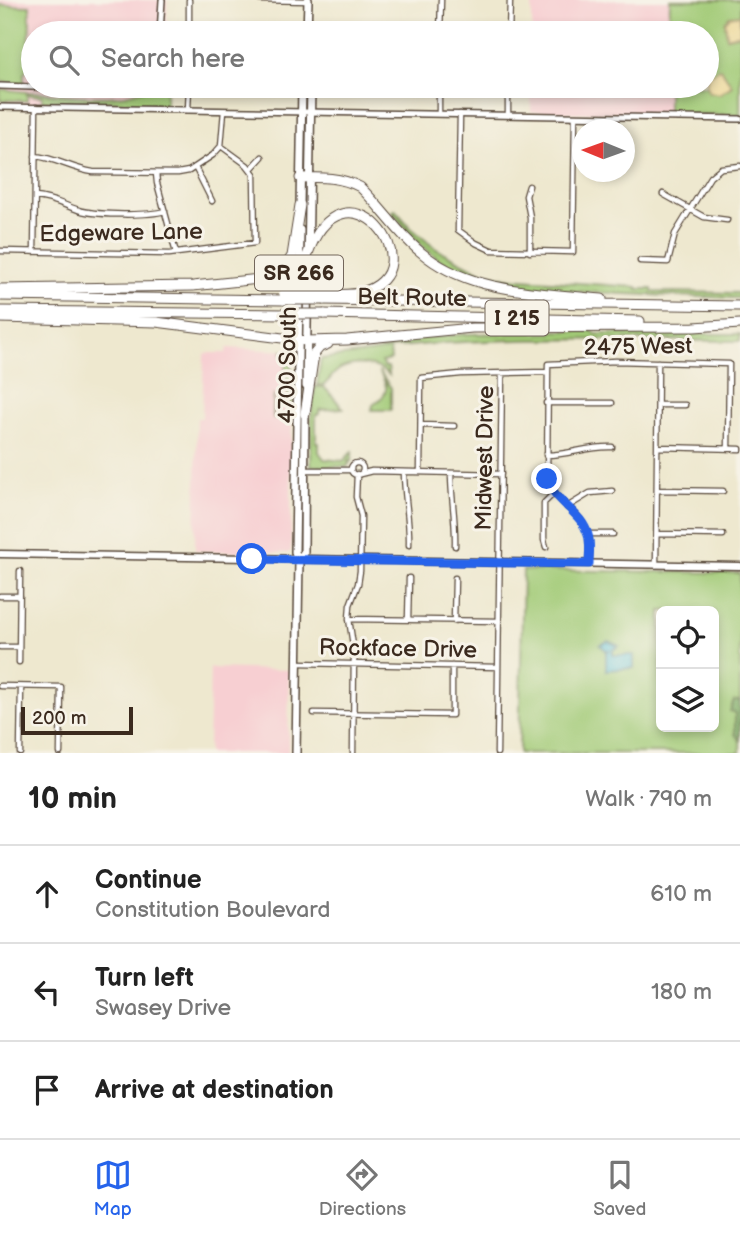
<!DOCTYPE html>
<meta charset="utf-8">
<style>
:root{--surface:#fff;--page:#f6f6f6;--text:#222;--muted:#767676;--line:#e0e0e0;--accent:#2563eb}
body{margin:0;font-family:"Balsamiq Sans",sans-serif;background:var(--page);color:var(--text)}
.controls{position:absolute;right:21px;bottom:21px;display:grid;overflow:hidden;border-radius:10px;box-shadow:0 4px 10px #0003}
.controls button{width:63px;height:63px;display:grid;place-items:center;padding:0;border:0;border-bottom:2px solid var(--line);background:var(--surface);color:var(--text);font:35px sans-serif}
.compass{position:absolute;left:572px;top:119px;width:63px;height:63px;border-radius:50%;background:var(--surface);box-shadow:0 4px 10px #0003;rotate:271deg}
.scale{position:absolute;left:21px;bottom:18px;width:112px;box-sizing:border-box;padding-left:7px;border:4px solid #3b2a1e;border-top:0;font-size:19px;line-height:24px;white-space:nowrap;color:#3b2a1e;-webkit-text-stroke:5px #f7f3e8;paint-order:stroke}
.stop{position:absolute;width:21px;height:21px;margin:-16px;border:5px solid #2563eb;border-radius:50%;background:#fff}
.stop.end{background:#2563eb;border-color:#fff;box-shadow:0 2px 7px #0008}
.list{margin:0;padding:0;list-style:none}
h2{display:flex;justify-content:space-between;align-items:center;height:91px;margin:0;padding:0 28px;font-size:30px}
h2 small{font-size:23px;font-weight:400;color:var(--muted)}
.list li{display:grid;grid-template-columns:46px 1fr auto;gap:21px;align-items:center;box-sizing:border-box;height:98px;padding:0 28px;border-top:2px solid var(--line)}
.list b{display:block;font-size:26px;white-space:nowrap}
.list p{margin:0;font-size:23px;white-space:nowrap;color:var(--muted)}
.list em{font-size:23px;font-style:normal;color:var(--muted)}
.icon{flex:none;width:38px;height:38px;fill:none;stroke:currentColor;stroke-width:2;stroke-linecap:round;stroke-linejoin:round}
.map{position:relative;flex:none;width:740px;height:753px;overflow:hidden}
.search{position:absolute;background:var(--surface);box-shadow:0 4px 10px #0003;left:21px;right:21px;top:21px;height:77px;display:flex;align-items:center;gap:18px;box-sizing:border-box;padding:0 24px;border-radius:38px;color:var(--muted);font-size:26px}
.sheet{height:385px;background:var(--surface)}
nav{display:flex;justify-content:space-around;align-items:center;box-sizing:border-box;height:98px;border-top:2px solid var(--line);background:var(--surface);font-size:19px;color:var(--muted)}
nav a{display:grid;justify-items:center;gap:4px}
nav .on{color:var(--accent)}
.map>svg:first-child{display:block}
.built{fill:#f7cfd2}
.green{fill:#a1ca76;stroke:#6e7a4a;stroke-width:2;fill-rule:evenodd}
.forest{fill:#80ae67;stroke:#5e6c42;stroke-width:2}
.sand{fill:#eeda9e;stroke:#94825e;stroke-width:2}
.water{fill:#59c0d6;stroke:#4a757a;stroke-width:2}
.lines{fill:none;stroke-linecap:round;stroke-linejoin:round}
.minor-casing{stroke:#564639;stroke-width:7}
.tertiary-casing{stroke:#564639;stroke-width:8}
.secondary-casing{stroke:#564639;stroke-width:9}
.primary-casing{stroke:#564639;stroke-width:10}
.motorway-casing{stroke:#564639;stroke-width:11}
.minor{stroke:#fff;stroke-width:4.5}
.tertiary{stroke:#fff;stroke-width:5}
.secondary{stroke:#fff;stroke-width:6}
.primary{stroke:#fff;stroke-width:7}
.motorway{stroke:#fff;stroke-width:9}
.motorway-bridge-casing{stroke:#564639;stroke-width:11;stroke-linecap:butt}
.motorway-bridge{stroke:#fff;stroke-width:9}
.route{stroke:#2563eb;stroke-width:9}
.labels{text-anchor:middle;stroke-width:6;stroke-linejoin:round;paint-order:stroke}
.shield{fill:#f7f3e8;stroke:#73665b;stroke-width:2}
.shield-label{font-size:21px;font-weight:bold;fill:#3b2a1e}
.street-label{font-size:23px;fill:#3b2a1e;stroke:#f7f3e8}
</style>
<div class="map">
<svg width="740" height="753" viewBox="0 0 740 753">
<rect width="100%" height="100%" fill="#f7f3e8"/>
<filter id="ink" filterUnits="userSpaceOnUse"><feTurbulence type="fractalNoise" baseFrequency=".0143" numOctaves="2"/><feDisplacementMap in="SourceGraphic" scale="14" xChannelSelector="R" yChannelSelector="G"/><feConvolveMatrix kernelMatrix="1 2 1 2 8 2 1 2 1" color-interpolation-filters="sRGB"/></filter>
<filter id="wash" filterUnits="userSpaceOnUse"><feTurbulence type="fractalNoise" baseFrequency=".00686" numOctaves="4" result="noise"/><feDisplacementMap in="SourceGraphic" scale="28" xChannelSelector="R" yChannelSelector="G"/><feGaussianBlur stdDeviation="1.57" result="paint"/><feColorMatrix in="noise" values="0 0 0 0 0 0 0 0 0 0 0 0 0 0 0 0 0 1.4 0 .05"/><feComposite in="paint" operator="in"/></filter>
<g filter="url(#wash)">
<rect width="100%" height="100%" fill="#eee8cf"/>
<!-- built -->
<path class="built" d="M0,0h167v33h-134v53h133v20l-166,-3z
M532,0h138l-1,33h-137z
M531,86h137v28l-137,-2z
M227,348l63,3 2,3 -1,196 -2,3 -94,-2 2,-133h5l2,-63 3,-2h19z
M210,668l79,2 -1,83h-80z"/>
<!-- green -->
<path class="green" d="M670,0h70v115l-72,-1v-28h39v-53h-38z
M0,5l30,1 -1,60 -5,8v10l-24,-2z
M149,86h17v19l-41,-3 -83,-1v-5l-13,-1v-3c33,0 91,14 120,-6z
M0,89l27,3v9l-27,-1z
M395,210l16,18 25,21 45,23 25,6 131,9 1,2h14v3l88,1v5c-61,-2 -121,-3 -181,-8 -36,-3 -72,-4 -104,-21 -26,-13 -45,-35 -63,-57z
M552,331h40l4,3h144v7c-119,-1 -241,-6 -360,8l-1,-7 89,-8 84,-1z
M390,350l1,10 -10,2 3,5h4l1,8c-11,-11 -34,-14 -49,-6 -7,4 -10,11 -16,16h-7l4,-26z
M283,351l3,3 3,-2 2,3 1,62 -2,2h-16l-1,-3 1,-23v23l13,1 2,-2 -2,-39h-5v-3h3l2,-17 -5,-2z
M379,371l12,17v22h-19l1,-5c18,-13 15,-18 6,-34z
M315,387h9l19,21 -24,2v4l-3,1v27l3,1v9l5,7 19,2 9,-9v8l-5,2h3l-3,5 -36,-1v-49z
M523,570l217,3v180h-221zM661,611h53v116h-53z"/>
<!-- forest -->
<path class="forest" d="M734,701h6v40l-5,-7v-21l-5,-2z"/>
<!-- sand -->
<path class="sand" d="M740,15v19l-13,3 -2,-15 5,-6z
M718,69l4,1 10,16 -13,8 -10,-2 -3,-6 1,-10z"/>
<!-- water -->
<path class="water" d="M608,641l11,5 -6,4v5h21v13l-28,2v-19l5,-1h-5l-6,-5z"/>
</g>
<g filter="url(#ink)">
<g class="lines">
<!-- minor casing -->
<g class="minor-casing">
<path id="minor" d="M260,0l48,1
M189,33v-33
M440,33l1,-33
M509,33l1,-33
M188,110l1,-24
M439,114v-28
M460,114l-2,116 18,13 15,7 82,2 2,-135
M508,115v-29
M35,156c21,2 37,13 58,16l85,1 11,-2 24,-16 8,-9 3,-35
M195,167l17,34
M251,169l11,-12
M156,173l1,10 19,70
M529,186l-3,10 4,21v35
M663,194l41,23 23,3
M35,197c18,1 30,9 47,14 17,4 66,5 83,0
M0,251l169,3 86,-11 -1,-69 -7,-9 -26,-19
M34,252l2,-145
M640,261l28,1 7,-28 35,-57 11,-9 19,-2
M546,403h66
M658,405h27
M421,425l33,1
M658,447l82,2
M546,455c24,0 41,-9 66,-8
M351 469a6 6 0 1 1 12 0a6 6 0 1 1-12 0Z
M305,470h46
M404,472c0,25 6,48 5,73
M420,472l1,-94 40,-4 86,-2
M451,473c0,25 5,48 4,73
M360,474l12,-3 129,3
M658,490l65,1
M567,507l23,-14 22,-2
M588,534h25
M657,534l66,1
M546,547l-2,-7v-37l10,-10
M589,564c0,-9 2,-20 -1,-29 -6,-24 -34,-32 -41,-56l1,-115 68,-3 113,3 -1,85
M656,565l2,-203
M0,596h20
M349,619l150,2
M408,620l1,-42
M454,621l1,-43
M0,647h19
M19,662l1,-91
M298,663l200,4
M0,686l61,1 -1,66
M314,713l138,2v-49
M20,753l1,-66
M353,753l1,-101 -5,-33 1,-14 8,-21 2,-13 1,-55 -5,-19 1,-23
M497,753l5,-380"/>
</g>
<!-- tertiary casing -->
<g class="tertiary-casing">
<path id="tertiary" d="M160,33l2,-33
M0,86l122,4 21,-4
M0,107l740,12"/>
</g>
<!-- secondary casing -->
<g class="secondary-casing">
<path id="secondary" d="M0,554l740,12"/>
</g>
<!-- primary casing -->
<g class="primary-casing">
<path id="primary" d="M307,33l1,-33
M300,207l2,-121
M306,386l5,-300
M299,560l5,-8 1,-140
M296,753l3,-193 -4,-8 5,-322"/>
</g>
<!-- motorway casing -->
<g class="motorway-casing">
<path id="motorway" d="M300,178c22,-1 41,-1 60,9 23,22 41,51 67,70 49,37 116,35 175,42
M307,256c37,-106 132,14 55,36 -12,4 -26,2 -38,2
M0,289l193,-3 75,-8 17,-11 7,-11 8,-51
M0,296l284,4
M324,300l416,6
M0,311l283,3
M324,314l316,7
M0,318l156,4 150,19 41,-1 125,-12 222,-1 46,-3
M305,414l9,-60 6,-7 8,-3"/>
</g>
<!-- minor -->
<use href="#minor" class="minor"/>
<!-- tertiary -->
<use href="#tertiary" class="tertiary"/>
<!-- secondary -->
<use href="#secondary" class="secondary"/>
<!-- primary -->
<use href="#primary" class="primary"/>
<!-- motorway -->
<use href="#motorway" class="motorway"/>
<!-- motorway-bridge casing -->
<g class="motorway-bridge-casing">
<path id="motorway-bridge" d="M284,294h40
M284,300h40
M283,314h41"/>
</g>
<!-- motorway-bridge -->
<use href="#motorway-bridge" class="motorway-bridge"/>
</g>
</g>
<g class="lines" filter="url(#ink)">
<!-- route -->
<path class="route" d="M252,559l337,5c0,-10 2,-20 -1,-29 -6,-23 -34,-33 -41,-56"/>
</g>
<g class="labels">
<!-- shield labels -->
<g class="shield">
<rect x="255" y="255.5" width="88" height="35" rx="5"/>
<rect x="485.5" y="300.5" width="63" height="35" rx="5"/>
</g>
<g class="shield-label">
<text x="299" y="280">SR 266</text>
<text x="517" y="325">I 215</text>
</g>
<!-- street labels -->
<g class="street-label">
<text transform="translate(121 232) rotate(-1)" y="8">Edgeware Lane</text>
<text transform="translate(412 297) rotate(1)" y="8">Belt Route</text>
<text transform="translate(638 346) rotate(-1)" y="8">2475 West</text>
<text transform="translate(287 365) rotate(-89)" y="8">4700 South</text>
<text transform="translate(484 458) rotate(-89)" y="8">Midwest Drive</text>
<text transform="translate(398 648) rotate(1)" y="8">Rockface Drive</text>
</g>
</g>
</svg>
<div class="controls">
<button><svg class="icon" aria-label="locate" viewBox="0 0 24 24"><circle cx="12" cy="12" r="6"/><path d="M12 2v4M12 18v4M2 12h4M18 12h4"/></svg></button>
<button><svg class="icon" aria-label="layers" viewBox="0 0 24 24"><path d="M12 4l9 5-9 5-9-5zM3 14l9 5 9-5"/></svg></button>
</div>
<svg class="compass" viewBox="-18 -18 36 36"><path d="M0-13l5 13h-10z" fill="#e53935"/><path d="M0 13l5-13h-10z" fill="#767676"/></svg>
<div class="scale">200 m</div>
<div class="stop" style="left:252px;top:559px"></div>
<div class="stop end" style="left:547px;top:479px"></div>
<div class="search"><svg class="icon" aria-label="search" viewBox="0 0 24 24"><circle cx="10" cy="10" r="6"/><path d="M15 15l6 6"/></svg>Search here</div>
</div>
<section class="sheet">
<h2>10 min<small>Walk · 790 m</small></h2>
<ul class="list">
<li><svg class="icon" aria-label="ahead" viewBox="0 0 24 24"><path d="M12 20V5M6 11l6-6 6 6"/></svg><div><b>Continue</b><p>Constitution Boulevard</p></div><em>610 m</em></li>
<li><svg class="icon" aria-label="left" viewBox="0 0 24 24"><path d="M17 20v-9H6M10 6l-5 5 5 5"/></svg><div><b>Turn left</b><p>Swasey Drive</p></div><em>180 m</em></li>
<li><svg class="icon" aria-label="arrive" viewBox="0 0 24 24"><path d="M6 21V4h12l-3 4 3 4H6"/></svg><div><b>Arrive at destination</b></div></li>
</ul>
</section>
<nav>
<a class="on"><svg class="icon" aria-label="map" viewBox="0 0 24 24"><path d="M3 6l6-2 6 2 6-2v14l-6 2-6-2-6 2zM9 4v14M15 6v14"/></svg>Map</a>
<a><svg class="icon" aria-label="directions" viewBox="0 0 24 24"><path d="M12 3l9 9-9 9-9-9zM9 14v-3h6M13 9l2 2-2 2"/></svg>Directions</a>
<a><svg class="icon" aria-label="saved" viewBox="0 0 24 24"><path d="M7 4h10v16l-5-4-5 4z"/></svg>Saved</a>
</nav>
